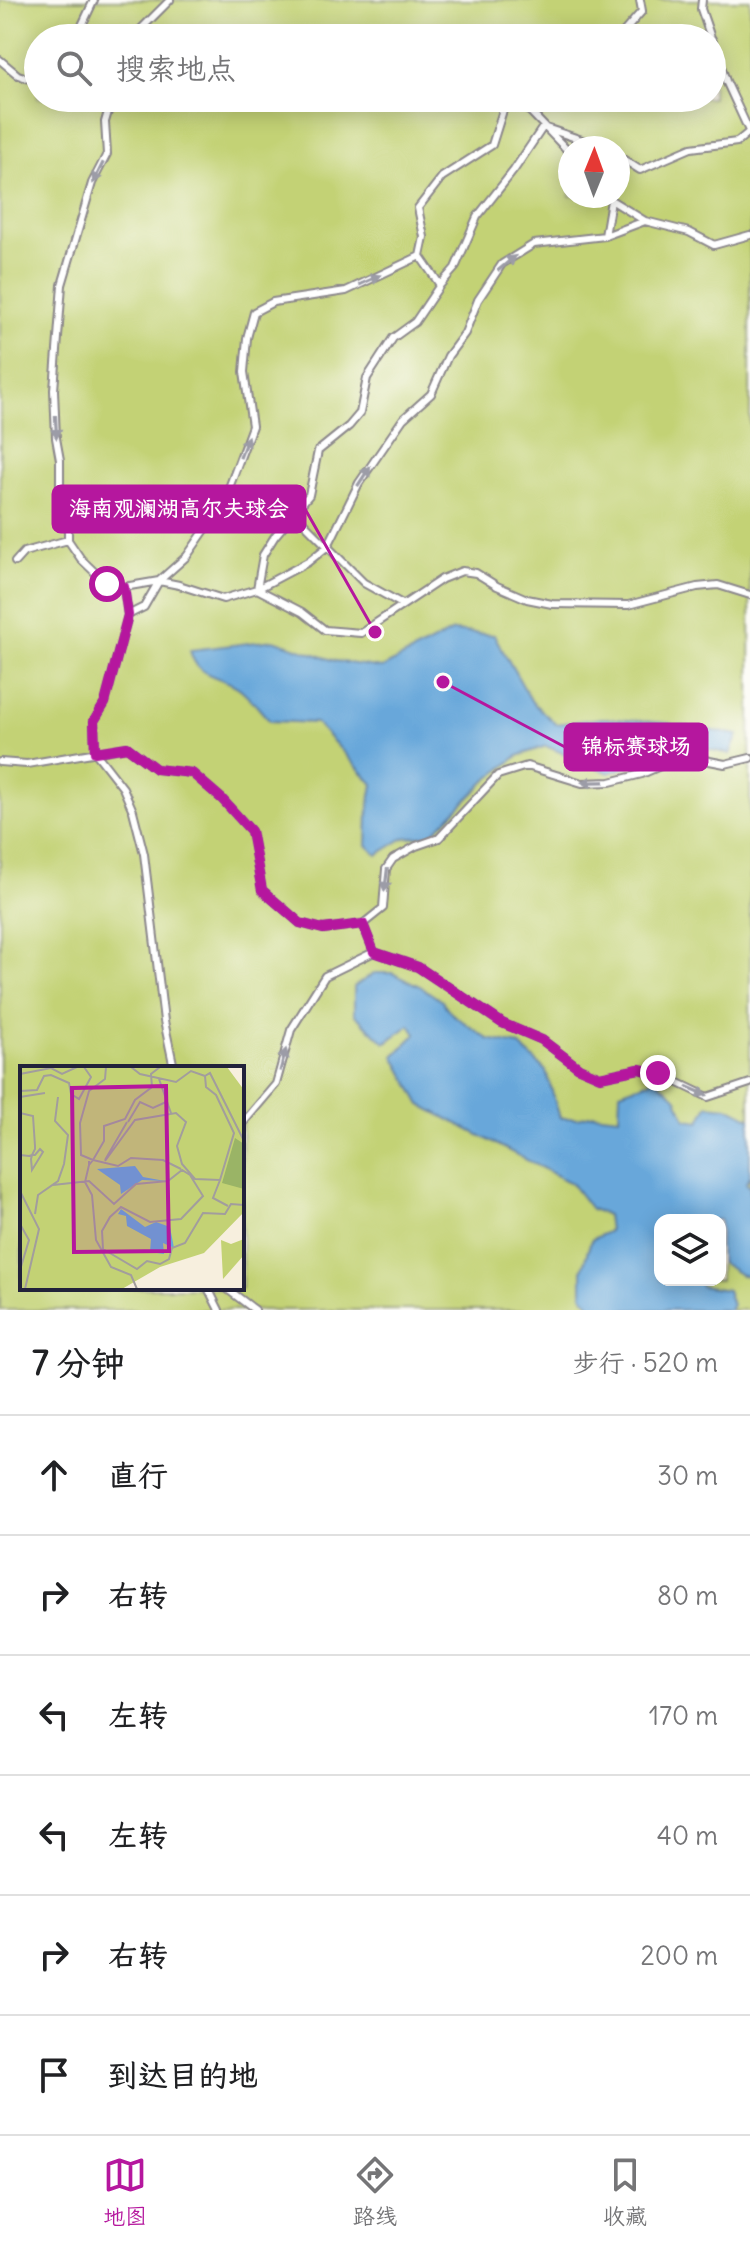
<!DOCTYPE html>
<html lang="zh">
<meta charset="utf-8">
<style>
:root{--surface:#fff;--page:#f6f6f6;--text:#202124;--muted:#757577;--line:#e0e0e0;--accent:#b5179e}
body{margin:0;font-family:Delius,"LXGW WenKai TC",sans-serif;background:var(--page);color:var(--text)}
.controls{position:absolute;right:24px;bottom:24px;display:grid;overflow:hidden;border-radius:16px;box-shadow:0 4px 20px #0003}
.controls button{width:72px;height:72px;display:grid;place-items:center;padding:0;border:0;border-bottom:2px solid var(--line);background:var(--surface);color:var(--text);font:40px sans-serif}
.compass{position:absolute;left:558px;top:136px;width:72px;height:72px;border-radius:50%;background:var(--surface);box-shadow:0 4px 20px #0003;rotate:1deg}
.stop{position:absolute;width:24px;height:24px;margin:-18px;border:6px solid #b5179e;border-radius:50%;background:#fff}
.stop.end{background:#b5179e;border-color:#fff;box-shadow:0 2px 8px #0008}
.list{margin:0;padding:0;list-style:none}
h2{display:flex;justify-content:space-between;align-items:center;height:104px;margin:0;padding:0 32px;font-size:34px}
h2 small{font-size:26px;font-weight:400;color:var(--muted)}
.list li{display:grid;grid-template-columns:52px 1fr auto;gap:24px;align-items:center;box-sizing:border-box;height:120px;padding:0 32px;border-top:2px solid var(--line)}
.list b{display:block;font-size:30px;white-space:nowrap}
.list em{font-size:26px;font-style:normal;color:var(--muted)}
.icon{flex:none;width:44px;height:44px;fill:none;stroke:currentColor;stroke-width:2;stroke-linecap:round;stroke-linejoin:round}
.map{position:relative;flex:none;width:750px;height:1310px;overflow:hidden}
.search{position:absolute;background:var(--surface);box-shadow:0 4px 20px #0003;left:24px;right:24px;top:24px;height:88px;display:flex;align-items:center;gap:20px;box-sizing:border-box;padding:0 28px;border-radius:44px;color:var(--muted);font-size:30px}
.sheet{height:824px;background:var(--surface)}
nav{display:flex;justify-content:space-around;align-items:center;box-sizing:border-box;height:112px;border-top:2px solid var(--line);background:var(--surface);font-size:22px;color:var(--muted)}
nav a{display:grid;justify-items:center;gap:4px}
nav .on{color:var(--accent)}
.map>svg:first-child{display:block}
.green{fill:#c3d274;stroke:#727a58;stroke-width:2;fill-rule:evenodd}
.water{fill:#67a7da;stroke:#44648a;stroke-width:2}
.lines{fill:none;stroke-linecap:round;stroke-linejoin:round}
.lane-casing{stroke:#8c888c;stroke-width:10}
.lane{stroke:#fff;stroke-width:6}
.oneway{fill:#9c9ca7}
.route{stroke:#b5179e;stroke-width:10}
.inset-road{fill:none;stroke:#a29d9d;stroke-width:2}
.view{fill:#b5179e;fill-opacity:0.15;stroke:#b5179e;stroke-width:4}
.inset-edge{fill:none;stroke:#22223b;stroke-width:4}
.leader{fill:none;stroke:#b5179e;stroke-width:3}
.callout-dot{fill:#b5179e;stroke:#fdfcf7;stroke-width:3}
.callout{fill:#b5179e;stroke:#b5179e;stroke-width:3}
.callout-label{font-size:22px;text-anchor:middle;font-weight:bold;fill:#fff}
</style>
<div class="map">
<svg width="750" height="1310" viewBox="0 0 750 1310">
<rect width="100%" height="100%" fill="#fdfcf7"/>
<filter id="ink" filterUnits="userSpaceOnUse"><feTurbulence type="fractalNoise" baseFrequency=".0125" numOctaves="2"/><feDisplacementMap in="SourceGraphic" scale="16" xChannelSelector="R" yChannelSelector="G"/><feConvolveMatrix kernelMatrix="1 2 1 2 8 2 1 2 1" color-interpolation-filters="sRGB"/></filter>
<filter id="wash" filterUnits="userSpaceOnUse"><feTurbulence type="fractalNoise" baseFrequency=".006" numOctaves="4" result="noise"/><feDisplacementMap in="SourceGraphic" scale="32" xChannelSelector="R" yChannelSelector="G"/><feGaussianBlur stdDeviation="1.8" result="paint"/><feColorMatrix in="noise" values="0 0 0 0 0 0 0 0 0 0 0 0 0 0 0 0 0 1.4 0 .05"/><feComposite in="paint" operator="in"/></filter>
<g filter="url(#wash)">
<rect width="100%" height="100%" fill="#f7efde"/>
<!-- green -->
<path class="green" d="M0,0h750v1310h-750zM38,38h674v60h-674zM570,148h48v48h-48zM22,1068h220v220h-220zM660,1220h60v60h-60z"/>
<!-- water -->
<path class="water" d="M453,631l41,4 38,67 24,22 46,-6 65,5 71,12 -8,19 -36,-8 -85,27 -63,-27 -28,10 -32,25 -55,54 -27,3 -27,17 -10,-10 1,-32 5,-29 -57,-61 -46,-2c-10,-10 -20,-25 -31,-33 -20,-14 -42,-8 -49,-38l84,-10 61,21 47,7z
M374,973h18l28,13 22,15 9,12 37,26 31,6 27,26 14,47h18l15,-4 26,3 1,-25 35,-13 21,18 10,22 14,2 8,-16 20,2 22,11v58l-4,7 4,5v88l-9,-1 -21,-13v-42h-60v60h38l3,6 26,4 5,15 -3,5h-135l-12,-16v-24l9,-30 18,-9 -2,-16 -16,-6 -20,-26 -150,-78 -27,-49 22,-22 -6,-9 -25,18 -31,-29v-27z"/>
</g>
<g filter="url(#ink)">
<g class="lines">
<!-- lane casing -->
<g class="lane-casing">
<path id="lane" d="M702,0l-1,9 10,29
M76,38l18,-38
M137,38l4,-9 29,-29
M610,38l12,-4 20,-23 -2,-11
M712,39l14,42 24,52
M0,60l18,15 20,7
M112,98l-7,24 2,32 -15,29 -30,102 -8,105 2,48 4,22v42l8,21v17l13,19 26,25 17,3 35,-6 -15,26 -16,8 -4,-28
M520,101l50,52
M618,156l22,14 51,-22 46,-6 12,-10
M605,236l6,-36 34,21
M440,285l15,-17 22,-51 37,-47 29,-43 63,21
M295,514l69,69 38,21
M15,562l9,-10 44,-12
M159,581l20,4 44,14 34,-10 51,-27 20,-16 31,-63 44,-64 28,-25 17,-38 17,-23 13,-33 24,-36 32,-20 71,-8 40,-15 44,11 25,13 36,-10
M159,581l28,-25 36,-52 29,-78 -8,-54 3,-34 7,-26 19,-10 73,-11 74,-35 4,-19 -6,-29 24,-31 50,-32 12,-38 19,-9
M257,589l45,23 23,18 36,3 81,-54 20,-8 14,2 21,13 30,13 25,5 76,1 69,-18 21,-2 32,10
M257,589l6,-34 12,-19 34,-41 9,-44 31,-25 11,-13 7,-35 26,-40 22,-16 25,-37 -20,-29
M128,615l-23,88 -11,18 1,31 28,36 10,23 11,43 20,167 10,47
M0,762l27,2 100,-17 29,22 36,4 30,26 29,32 11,59 38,33 23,6 40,-5 20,-16 3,-39 7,-10 23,-13 23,-8 59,-63 29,-9 55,17 28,-1 32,-8 32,-14 25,-1 26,5 25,-6
M363,924l11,28
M242,1124l34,-40 15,-54 34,-54 49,-24 44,15 84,56 40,17 37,28 21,9 39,-8 19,4 50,24 42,-14
M208,1288l11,22
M226,1288l29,22"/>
</g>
<!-- lane -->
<use href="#lane" class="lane"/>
</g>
<!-- one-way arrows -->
<defs><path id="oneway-solid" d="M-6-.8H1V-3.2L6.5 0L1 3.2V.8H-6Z" transform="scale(2)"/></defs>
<g class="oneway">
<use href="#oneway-solid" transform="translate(98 173) rotate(116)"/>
<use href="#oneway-solid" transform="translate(507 263) rotate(-40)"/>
<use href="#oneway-solid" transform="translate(370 280) rotate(-25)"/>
<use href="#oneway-solid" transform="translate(56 427) rotate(87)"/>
<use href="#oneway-solid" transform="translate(244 447) rotate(-70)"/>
<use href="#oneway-solid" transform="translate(364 476) rotate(-57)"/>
<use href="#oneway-solid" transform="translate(593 782) rotate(179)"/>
<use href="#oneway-solid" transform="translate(386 880) rotate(97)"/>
<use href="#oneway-solid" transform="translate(283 1060) rotate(-75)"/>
<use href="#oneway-solid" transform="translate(697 1091) rotate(23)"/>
</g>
</g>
<g class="lines" filter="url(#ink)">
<!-- route -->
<path class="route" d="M107,584l17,3 4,28 -23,88 -11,18 1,31 32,-5 29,22 36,4 30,26 29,32 11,59 38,33 23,6 40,-5 11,28 44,15 84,56 40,17 37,28 21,9 39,-8 19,4"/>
</g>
<!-- overview -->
<g transform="translate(20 1066)">
<rect width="224" height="224" fill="#f7efde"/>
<path d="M0,1h207l17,23v122l-40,41 -44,14 -38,22h-102zM224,173v16l-21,24 -2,-39 10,4z" fill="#c3d274"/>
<path d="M215,72l9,6v45l-22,-6z" fill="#9ab466"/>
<path d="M115,100l8,11 22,4 -23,-1 -21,14 -1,-9 -23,-16zM101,143l24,18 11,-5 14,5 4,21 -11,-5 1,11 -14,-2 1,-13 -24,-13 -1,-10 -8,-2z" fill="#67a7da"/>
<path class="inset-road" d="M111,1l9,7 36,8 15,-11 14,5M0,8l31,-6 11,6 15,-7M139,13l12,34M0,25l17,-1 7,-14 7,-1 18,8 2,11 8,5 12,-22 -7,-10M0,31l25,-4M0,47l13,3 2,30v3l-3,6 -1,4 1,11 11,-18 -3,-3 -5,6h-3l-3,1 -9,-1M108,56l12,-20 13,6 13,-6M73,94l11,-19v-15l21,-7 10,-19 17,-13 -1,-13 9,-7M73,94l25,6 13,-8 32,2 18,9M85,94l22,-38M69,95v4l4,-5 -12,-5 -1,-32 9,-32 16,-12 1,-12M85,95l30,-41 41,-7 10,9 -9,24 5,18 13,15 25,1 14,-47 -18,-38 -10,-8 -1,-11 5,-3 34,68M69,99l-4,17 7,13 4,45 15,27 20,8 6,14M200,114l-7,18 15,8M33,119l36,-4 25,23 22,-20 32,-3 14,-11 8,5 13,21 -22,23 -31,3 -29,-15 -11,10 -8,14 1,18 34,20 10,-8 13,3 9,-5 3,-11 13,-5 18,-30 22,1 6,-10 13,1M0,125l19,38 -14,60M15,148l3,-19 20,-14 6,-17 4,-29 -13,-14 3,-24M0,158l9,16 -9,30"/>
<path class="view" d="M146,20l3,165 -95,1 -2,-164z"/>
<rect width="224" height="224" class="inset-edge"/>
</g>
<!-- callouts -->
<path class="leader" d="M375 632L305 509M443 682L565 747"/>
<g class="callout-dot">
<circle cx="375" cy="632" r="8"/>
<circle cx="443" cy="682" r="8"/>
</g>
<g class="callout">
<rect x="53" y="486" width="252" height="46" rx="8"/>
<rect x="565" y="724" width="142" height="46" rx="8"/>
</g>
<g class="callout-label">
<text x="179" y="516">海南观澜湖高尔夫球会</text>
<text x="636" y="754">锦标赛球场</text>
</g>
</svg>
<div class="controls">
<button><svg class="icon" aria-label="layers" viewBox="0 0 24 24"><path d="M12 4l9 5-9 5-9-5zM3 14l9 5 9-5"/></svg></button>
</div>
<svg class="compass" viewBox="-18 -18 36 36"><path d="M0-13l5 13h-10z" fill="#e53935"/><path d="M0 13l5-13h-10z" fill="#757577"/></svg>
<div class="stop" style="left:107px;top:584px"></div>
<div class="stop end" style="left:658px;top:1073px"></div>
<div class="search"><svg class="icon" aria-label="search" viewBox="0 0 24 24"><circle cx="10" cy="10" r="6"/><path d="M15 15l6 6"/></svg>搜索地点</div>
</div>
<section class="sheet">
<h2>7 分钟<small>步行 · 520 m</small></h2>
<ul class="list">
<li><svg class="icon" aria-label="ahead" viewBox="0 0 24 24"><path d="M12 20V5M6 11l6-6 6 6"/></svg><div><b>直行</b></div><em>30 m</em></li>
<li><svg class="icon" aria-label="right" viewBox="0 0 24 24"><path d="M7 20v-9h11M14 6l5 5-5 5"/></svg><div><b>右转</b></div><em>80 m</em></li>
<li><svg class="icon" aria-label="left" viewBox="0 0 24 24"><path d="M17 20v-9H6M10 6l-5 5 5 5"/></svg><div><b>左转</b></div><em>170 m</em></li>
<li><svg class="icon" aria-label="left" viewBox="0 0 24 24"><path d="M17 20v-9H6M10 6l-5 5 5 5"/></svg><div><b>左转</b></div><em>40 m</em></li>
<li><svg class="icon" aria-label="right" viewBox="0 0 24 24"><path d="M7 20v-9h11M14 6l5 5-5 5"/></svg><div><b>右转</b></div><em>200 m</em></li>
<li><svg class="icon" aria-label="arrive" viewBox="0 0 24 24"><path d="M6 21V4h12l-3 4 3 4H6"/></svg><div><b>到达目的地</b></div></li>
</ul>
</section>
<nav>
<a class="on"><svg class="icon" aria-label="map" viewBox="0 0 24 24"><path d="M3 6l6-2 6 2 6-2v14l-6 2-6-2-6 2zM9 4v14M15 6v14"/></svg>地图</a>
<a><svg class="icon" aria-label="directions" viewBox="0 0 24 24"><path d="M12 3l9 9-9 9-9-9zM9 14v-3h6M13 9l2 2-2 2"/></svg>路线</a>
<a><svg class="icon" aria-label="saved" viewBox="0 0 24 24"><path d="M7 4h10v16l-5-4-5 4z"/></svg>收藏</a>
</nav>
